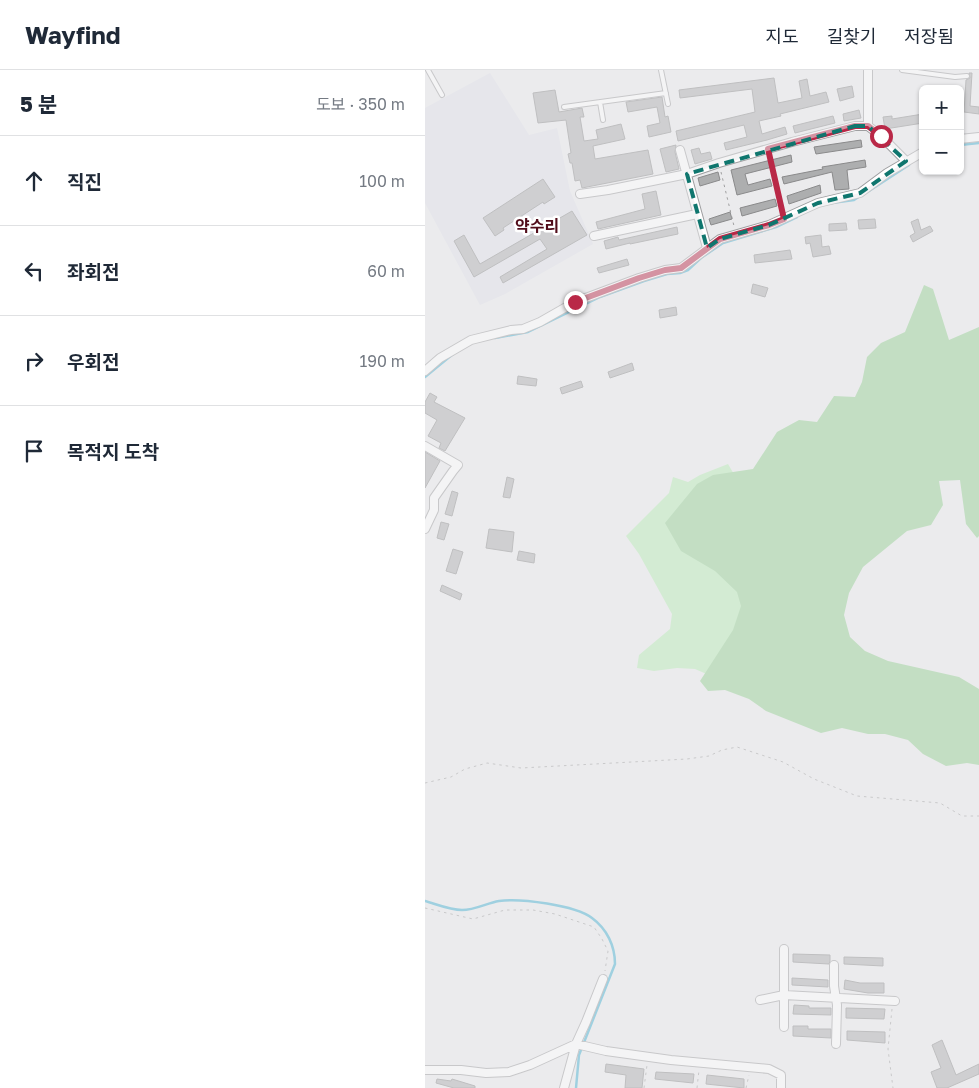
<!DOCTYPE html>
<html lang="ko">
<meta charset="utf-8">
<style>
:root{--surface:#fff;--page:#f2f2f3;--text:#1f2937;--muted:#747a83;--line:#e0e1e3}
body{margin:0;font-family:"Golos Text","Noto Sans KR",sans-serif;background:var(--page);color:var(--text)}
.controls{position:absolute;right:15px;top:15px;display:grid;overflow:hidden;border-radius:8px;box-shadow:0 1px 4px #0004}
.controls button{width:45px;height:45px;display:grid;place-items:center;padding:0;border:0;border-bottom:1px solid var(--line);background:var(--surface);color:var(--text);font:25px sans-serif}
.stop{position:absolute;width:15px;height:15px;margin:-11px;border:4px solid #b92847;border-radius:50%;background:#fff}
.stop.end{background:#b92847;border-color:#fff;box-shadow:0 1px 5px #0008}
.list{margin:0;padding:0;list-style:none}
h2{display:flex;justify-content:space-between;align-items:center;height:65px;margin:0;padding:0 20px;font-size:21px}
h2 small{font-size:16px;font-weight:400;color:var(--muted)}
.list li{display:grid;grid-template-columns:32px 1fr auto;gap:15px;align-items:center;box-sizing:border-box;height:90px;padding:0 20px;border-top:1px solid var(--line)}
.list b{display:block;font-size:19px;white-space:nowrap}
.list em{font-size:16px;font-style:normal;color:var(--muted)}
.icon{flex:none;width:28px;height:28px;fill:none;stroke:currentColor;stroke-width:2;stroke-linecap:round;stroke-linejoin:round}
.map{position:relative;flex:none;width:554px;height:1018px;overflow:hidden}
header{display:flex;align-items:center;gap:30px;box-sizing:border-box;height:70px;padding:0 25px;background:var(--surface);border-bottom:1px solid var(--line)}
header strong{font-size:24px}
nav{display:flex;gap:28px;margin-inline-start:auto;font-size:18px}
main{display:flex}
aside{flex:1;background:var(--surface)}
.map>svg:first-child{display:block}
.built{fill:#dfe0e9}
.green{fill:#b6ebb4}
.forest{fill:#92cf91}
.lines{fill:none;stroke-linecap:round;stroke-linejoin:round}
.stream{stroke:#43afd0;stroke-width:2.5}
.building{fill:#adaeaf;stroke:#8a8a8b}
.lane-casing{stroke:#9e9ea0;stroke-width:6}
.street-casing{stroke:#9e9ea0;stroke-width:10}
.path{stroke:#a0a0a1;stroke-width:1;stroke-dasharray:2.5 4;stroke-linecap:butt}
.lane{stroke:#fff;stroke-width:4}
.street{stroke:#fff;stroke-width:8}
.route{stroke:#b92847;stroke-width:6}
.marked{fill:none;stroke:#0f766e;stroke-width:4;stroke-dasharray:10 6;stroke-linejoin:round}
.labels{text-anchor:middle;stroke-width:5;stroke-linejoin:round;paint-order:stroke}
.quarter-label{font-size:16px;font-weight:bold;fill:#510c1a;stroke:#fff}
</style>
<header>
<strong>Wayfind</strong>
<nav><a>지도</a><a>길찾기</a><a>저장됨</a></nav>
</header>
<main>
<aside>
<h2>5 분<small>도보 · 350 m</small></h2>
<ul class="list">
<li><svg class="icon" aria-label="ahead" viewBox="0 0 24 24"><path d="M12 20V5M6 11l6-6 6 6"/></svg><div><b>직진</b></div><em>100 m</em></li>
<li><svg class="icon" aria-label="left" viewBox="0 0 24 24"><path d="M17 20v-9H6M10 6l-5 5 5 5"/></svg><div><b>좌회전</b></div><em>60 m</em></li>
<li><svg class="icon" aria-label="right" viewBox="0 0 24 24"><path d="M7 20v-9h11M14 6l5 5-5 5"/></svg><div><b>우회전</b></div><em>190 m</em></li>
<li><svg class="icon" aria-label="arrive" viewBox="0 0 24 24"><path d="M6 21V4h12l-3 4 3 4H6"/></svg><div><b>목적지 도착</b></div></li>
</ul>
</aside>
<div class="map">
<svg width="554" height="1018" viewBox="0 0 554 1018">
<rect width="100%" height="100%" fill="#ebebed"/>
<!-- built -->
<path class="built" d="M65,3l39,62 28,-7 13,63 23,53 -88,50 -25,11 -55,-102v-95z"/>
<!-- green -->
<path class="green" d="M303,394l27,46 25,52 -62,117 -23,-10 -18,-1 -23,3 -17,-3 2,-13 31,-26 2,-15 -33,-60 -13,-18 43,-43 4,-16 15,5 12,-7z"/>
<!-- forest -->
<path class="forest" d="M499,215l9,4 16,51 30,-13v209l-2,2 -11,-14 -6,-44 -21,1 4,24 -12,20 -24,6 -44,36 -14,26 -5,22 6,22 15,14 23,10 71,16 20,12v76l-12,-2 -21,3 -23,-12 -15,-14 -23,-6h-17l-26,-6 -21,5 -55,-22 -17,-12 -24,-9 -17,1 -8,-10 33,-51 8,-24 -4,-14 -22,-21 -34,-20 -16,-28 32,-39 16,-9 40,-6 24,-37 22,-12 18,2 17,-26 21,1 7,-15 5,-25 14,-14 24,-11z"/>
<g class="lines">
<!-- stream -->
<path class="stream" d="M535,75l19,-2
M444,121l40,-26
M407,133l22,-3 6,-4
M70,268l33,-6 72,-35 44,-16 23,-7 13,-1 8,-3 13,-12 22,-15 53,-16 21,-10
M0,307l28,-23
M0,831c11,3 25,9 37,9 13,0 25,-7 37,-9 21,-3 76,4 93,17 15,11 23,28 23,46l-36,91 -3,33"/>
</g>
<!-- building -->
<path class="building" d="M544,3h3l-2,33 9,1v7l-15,-2 2,-32 4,-2z
M349,8l4,25 24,-5 -3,-17 8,-2 3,17 16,-4 3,10 -49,12 1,2 -22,5 3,13 23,-7 2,7 -20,6 -41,10 -2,-7 23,-6 -3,-12 -66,16 -2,-10 79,-19 -3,-23 -72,9 -1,-8z
M427,16l2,11 -14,4 -3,-12z
M130,20l4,22 23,-4 2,9h-4l4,24 14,-2 -2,-9 25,-6 4,15 -32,7 2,13 53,-9 5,24 -71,14 -2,-8 -5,1 -3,-18h-2l-2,-9 3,-1 -5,-33 -28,3 -5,-30z
M237,27l3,20 3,-1 3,16 -22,5 -2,-11 13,-3 -3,-16 -29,5 -2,-10z
M434,40l2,8 -17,3 -1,-7z
M498,44v9l-38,6 -2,-12 9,-1v3z
M408,46l2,7 -40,10 -2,-7z
M436,70l1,7 -46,7 -2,-7z
M251,75l-1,7 4,17 -13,3 -6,-23z
M274,78l2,6 9,-2 2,7 -17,5 -4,-14z
M366,85l1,7 -47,12 3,11 22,-6 2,7 -35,9 -6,-25z
M440,90l1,7 -19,3 2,19 -14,1 -3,-18 -48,12 -2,-7 41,-8 -1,-2z
M293,102l2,8 -20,6 -2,-8z
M118,109l12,18 -11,7 -1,-2 -40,26 1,2 -9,6 -12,-18z
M395,115l1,8 -32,11 -2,-8z
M231,121l5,24 -63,14 -2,-7 49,-13 -3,-15z
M350,129l2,7 -35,10 -2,-8z
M147,141l15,24 -84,48 -3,-6 47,-28 -7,-10 -66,38 -20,-36 10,-6 16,29z
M305,142l2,7 -21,6 -2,-6z
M450,149l1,9 -17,1 -1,-9z
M493,149l3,11 9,-4 3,5 -20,11 -3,-6 5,-3 -4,-11z
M421,153l1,7 -18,1v-7z
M252,157l1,7 -48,10v-1l-24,6 -2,-8 14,-4 1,3z
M396,165l1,12 7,-1 2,8 -18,3 -3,-14 -4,1 -1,-7z
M365,180l2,9 -37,4 -1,-8z
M202,189l2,6 -30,8 -2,-5z
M328,214l15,4 -3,9 -14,-4z
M251,237l1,8 -17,3 -1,-8z
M207,293l2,7 -24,8 -2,-6z
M93,306l19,3 -1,7 -19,-2z
M156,311l2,6 -21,7 -2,-6z
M5,323l7,4 -3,5 31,16 -20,33 -6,-3 2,-5 -13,-7 9,-16 -12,-7v-11z
M0,382l15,9 -15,27z
M82,407l7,2 -4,19 -7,-1z
M27,421l6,2 -6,23 -7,-2z
M16,452l8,2 -5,16 -7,-2z
M64,459l25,3 -2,20 -26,-4z
M28,479l10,3 -7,22 -10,-3z
M94,481l16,3 -1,9 -17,-3z
M17,515l20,9 -2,6 -20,-9z
M368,884l37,1v6l-1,3 -36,-2z
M419,887l39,1v8l-39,-2z
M367,908l36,2v7l-36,-2z
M420,910l15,3h24v10h-16l-24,-4z
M369,935l15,1v2h22v7l-38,-1z
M421,938l39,1 -1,10 -38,-1z
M368,956h15v3h23v9l-38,-2z
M422,961l38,1v11l-38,-3z
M517,970l14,35 23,-11v10l-32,14h-10l-6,-16 10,-4 -9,-23z
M181,994l38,5 -2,19h-17l1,-13 -21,-3z
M231,1002l38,2 -1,9 -38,-4z
M282,1005l37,4v9l-38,-4z
M12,1009l14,2 1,-2 23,7v2h-21l-18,-5z"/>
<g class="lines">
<!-- lane casing -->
<g class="lane-casing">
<path id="lane" d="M3,0l14,25
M236,0l7,34
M477,0l53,7 12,-1
M175,32l3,18
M139,37l102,-14"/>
</g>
<!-- street casing -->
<g class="street-casing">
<path id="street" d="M443,56v-56
M535,69l19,-2
M255,80l27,98
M155,124l28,-4 79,-16 32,-11 73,-21 63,-16h13l13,10 25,25
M169,166l103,-22
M0,301l15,-13 31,-18 40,-10 12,-1 17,-7 35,-20 64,-24 26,-8 16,-2 39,-29 49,-14 49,-22 42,-10 27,-20 36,-21
M0,376l33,19 -5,6 -19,27v12l-9,19
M359,879v78
M409,895v21l3,19 -1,39
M335,930l24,-5 111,6
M0,1000h36l25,3 23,-1 21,-7 46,-21 30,7 65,9 98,9 12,6v13
M139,1018l12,-44 10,-22 17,-43"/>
</g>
<!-- path -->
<path class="path" d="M345,87l12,54
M296,102l13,54
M0,713l26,-6 14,-8 22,-6 34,5 166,-9 22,-3 13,-6 15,-3 46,15 31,17 43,17 83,7 22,13h17
M0,838l48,11 32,-9h28l22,4 39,13 8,12 6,12 -3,20
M467,939l-4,40 5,39
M219,1018l3,-23
M272,1018l2,-18
M321,1018l3,-13"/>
<!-- lane -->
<use href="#lane" class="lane"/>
<!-- street -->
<use href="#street" class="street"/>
</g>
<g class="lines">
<!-- route -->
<path class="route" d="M150,232l64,-24 26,-8 16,-2 39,-29 49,-14 15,-6 -16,-70 87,-23h13l13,10"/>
</g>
<!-- marked area -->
<path d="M0 0H554V1018H0ZM430,56h13l38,35 -46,32 -42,10 -49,22 -49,14 -13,9 -20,-74z" fill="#ebebed" fill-opacity=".55" fill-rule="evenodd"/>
<path class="marked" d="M430,56h13l38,35 -46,32 -42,10 -49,22 -49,14 -13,9 -20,-74z"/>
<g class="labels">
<!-- quarter labels -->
<g class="quarter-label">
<text x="112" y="162">약수리</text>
</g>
</g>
</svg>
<div class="controls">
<button>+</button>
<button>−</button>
</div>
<div class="stop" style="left:456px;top:66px"></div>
<div class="stop end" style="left:150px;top:232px"></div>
</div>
</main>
